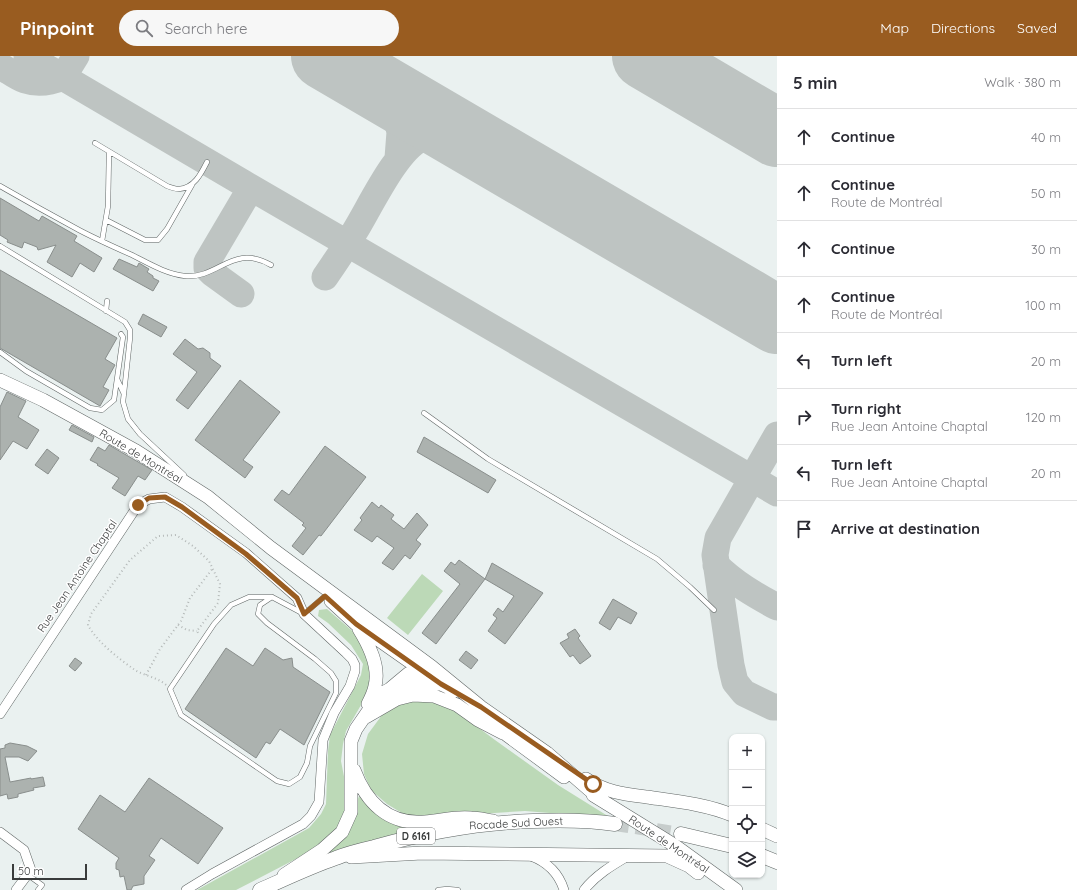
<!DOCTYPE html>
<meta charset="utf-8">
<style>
:root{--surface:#fff;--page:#f7f7f7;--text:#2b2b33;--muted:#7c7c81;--line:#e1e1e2;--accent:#995c20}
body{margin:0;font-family:Quicksand,sans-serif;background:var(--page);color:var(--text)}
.controls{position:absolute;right:12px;bottom:12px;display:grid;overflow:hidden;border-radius:8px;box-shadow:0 1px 3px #0004}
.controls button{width:36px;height:36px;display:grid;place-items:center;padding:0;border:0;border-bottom:1px solid var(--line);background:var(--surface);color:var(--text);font:20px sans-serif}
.scale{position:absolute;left:12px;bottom:10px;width:75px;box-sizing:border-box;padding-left:4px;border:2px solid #393b3b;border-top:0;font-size:11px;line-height:14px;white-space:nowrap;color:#393b3b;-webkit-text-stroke:3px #fff;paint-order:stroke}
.stop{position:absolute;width:12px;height:12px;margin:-9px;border:3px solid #995c20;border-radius:50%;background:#fff}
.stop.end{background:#995c20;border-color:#fff;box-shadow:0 1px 4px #0008}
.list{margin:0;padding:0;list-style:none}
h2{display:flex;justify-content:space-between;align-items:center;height:52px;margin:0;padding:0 16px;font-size:17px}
h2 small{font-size:13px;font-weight:400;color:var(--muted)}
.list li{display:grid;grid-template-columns:26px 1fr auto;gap:12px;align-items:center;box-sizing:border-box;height:56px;padding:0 16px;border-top:1px solid var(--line)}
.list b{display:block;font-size:15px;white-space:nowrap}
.list p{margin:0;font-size:13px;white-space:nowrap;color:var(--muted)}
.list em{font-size:13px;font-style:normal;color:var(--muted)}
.icon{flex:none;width:22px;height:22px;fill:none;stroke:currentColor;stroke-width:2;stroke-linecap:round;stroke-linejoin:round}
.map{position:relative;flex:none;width:777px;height:834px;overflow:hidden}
header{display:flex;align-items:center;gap:24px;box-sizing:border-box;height:56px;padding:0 20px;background:var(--accent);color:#fff}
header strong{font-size:19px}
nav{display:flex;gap:22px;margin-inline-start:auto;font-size:14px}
.search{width:280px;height:36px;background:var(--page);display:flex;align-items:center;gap:10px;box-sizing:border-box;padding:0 14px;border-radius:22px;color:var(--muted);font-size:15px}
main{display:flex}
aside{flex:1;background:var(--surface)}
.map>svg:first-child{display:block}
.green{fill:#bcd9b7}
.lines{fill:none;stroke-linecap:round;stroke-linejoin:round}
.taxiway{stroke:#bec4c2;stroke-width:27}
.runway{stroke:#bec4c2;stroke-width:68}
.building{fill:#acb2af;stroke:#898e8c}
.primary-tunnel{stroke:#c7cdcc;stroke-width:14;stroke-dasharray:14 7;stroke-linecap:butt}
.service-casing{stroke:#606665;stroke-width:5.5}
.minor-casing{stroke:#606665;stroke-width:10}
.secondary-casing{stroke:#606665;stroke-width:14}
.primary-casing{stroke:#606665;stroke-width:15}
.path{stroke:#b5bab9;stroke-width:2;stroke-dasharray:1 3;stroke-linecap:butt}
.service{stroke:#fff;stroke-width:4.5}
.minor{stroke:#fff;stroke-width:9}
.secondary{stroke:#fff;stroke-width:13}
.primary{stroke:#fff;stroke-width:14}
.route{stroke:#995c20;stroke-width:5}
.labels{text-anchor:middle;stroke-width:3;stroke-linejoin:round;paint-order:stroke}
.shield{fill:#fff;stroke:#747676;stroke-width:1}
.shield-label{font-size:10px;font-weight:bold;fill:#393b3b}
.street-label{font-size:11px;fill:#393b3b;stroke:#fff}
</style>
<header>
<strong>Pinpoint</strong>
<div class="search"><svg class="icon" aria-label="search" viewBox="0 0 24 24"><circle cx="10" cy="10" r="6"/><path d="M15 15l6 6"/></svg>Search here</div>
<nav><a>Map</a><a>Directions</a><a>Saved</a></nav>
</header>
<main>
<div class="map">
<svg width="777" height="834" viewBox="0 0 777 834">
<rect width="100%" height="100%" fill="#eaf1f0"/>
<!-- green -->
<path class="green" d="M422,518l21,17 -35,44 -21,-17z
M327,553l30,26 13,23v26l-9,21 -15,26 -3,13 -2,17 6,31v15l-4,13 -10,14 -16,14 -81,42h-39l112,-62 12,-14 5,-10 2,-53 2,-16 31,-60 2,-11 -12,-19 -23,-22 -10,-7 1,-6z
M422,644l22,5 12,6 39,29 63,45 53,33 -86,-7 -94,6 -26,-2 -18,-11 -16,-14 -7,-16 -2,-20 6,-20 14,-19 19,-13z
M360,738l43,32 17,3 -91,27 -1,-4 29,-38v-13z"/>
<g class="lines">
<!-- taxiway -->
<path class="taxiway" d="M27,0l216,127 534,310
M0,10c8,4 16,11 25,14 12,4 26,2 38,-3l13,-21
M371,27l24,28 5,21 -2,26
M325,221c10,-15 21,-30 30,-46 16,-26 41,-81 67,-93 15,-7 31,-2 45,1
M241,238l-29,-21 -5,-5v-6l39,-66 1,-5 -4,-8
M777,379l-59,103 -3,17 16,110 4,17 9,11 29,14h4
M716,509c18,18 39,30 61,42"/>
<!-- runway -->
<path class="runway" d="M325,0l452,264
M646,0l131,77"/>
</g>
<!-- building -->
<path class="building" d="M0,142l39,23 3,-5 35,20 -3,5 28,17 -8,14 -14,-9 -8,14 -25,-15 9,-17 -18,5 -1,-3 -13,-5 -2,6 -15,-6 1,-2 -8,-5z
M119,203l18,8 2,-4 10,6 -2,3 6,4v2l6,3 -6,10 -40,-22z
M0,214l117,68 -12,21 10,6 -12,22 6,3 -9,16 -100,-58z
M143,258l24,13 -6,10 -23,-13z
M185,283l13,10 5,-1 7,5v5l11,8 -33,43 -12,-9 21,-28 -24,-18z
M240,324l40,32 -37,48 10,7 -8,11 -50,-38z
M7,336l19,9 -8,16 21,13 -12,19 -14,-8 -13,19v-53z
M72,369l22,12 -2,5 -23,-12z
M424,381l72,43 -8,13 -71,-41z
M109,389l43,25 -7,10 -7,-4 -13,20 -13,-8 7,-10 -22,-13 1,-1 -8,-4 8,-13 7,4z
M325,390l41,31 -45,59 -2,-1 -16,20 -11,-9 14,-18 -4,-3 2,-2 -30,-23 8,-10 7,5z
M47,393l12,9 -11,16 -13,-9z
M372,446l7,6 2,-3 13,10 -3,4 13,10 13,-16 11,12 -12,15 5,4 -11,15 -5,-4 -12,15 -11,-7 12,-15 -17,-12 -5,6 -18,-12 8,-10 -2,-2z
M459,504l26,19 -49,65 -14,-11 38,-49 -16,-13 7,-9 4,3z
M492,507l51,30 -38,51 -17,-13 9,-13 -4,-3 5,-7 5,4 11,-16 -29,-17z
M613,543l24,14 -6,11 -13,-7 -8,13 -11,-7z
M575,573l5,7 -2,2 13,18 -11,8 -7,-9 -3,2 -10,-14 9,-5 -2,-4z
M226,592l27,18 12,-18 18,12 9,-2 1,9 37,25 -26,53 -24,-16 -10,15 -4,-2 -10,16 -71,-49z
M466,595l12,9 -7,9 -12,-9z
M75,602l7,5 -7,8 -6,-5z
M10,687l17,3 10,5 -9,10 -9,-4h-14l5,25 21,-4v1l12,-2 2,9 -12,2 1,2 -16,4v3l-10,2 -1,-5 -7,2v-47l5,-1v-3z
M149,722l74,50 -25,36 -37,-26 -12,18 6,4 -11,16v8l-11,2 -2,4h-4l-3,-14 -4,1 -1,-7 -3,-1v-6l3,-5 -41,-29 22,-34 25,17z"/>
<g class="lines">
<!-- primary-tunnel -->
<path class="primary-tunnel" d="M615,768l66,10"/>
<!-- service casing -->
<g class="service-casing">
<path id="service" d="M95,87l72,43c3,1 8,3 12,3 15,-1 22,-15 28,-27
M0,130c26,15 53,30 79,44 17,9 35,17 53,25 16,8 34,19 53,21 34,3 47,-33 86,-11
M106,164l39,20h13l9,-11 25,-44
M102,185l6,-35 1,-54
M0,190l125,76 5,8v8l-7,64 5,17 12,15 44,41
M106,255l1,-10
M0,296l26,19 64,37 12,2 12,-10 9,-63 -2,-3
M117,323l7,15
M424,357l64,46 169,100 33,28 24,23
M272,541l-12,8 -2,9 9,9 48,36 16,14 5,8v12l-26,53 -3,17 -7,14 -11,7 -12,-3 -96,-66 -11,-26 44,-65 17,-19 18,-8h23l32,17 21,-18
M28,819l14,10 -4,5
M438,834l9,-1 11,1"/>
</g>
<!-- minor casing -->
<g class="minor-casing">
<path id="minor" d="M0,658l138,-209 11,-6 16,-2 17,10 64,46 51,45 7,16 42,39 6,6 3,6v6l-5,15 -16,27 -11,27 -4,62 -8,14 -8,8 -91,50 -26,16
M0,776l24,18 7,20 -15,20
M531,800c16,6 28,18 33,34
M584,834c12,-15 27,-24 44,-34"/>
</g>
<!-- secondary casing -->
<g class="secondary-casing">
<path id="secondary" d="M0,324l43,20 93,51 72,46 63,51 161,119 49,40 66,46 53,46
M331,545l25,23 67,47
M359,573c10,16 21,37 16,57 -1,6 -4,12 -7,18
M390,633c16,-4 33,-8 50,-5 5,1 10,5 14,7
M366,661l31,-18 16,-4 21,1 23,9 21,15 25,13
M496,671l68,50
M354,714c12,32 34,55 71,52 15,-1 31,-6 46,-4 7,0 15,2 22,3
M586,723c19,13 38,15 61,18 28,4 59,7 85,18
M593,739l81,50 62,45
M762,773l15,7
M351,801l71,-4 245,3 22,10 9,7
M284,819l38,-25 20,-18 9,-20v-71l5,-12 20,-29 5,-6 9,-5 18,-15 18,-6"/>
</g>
<!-- primary casing -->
<g class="primary-casing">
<path id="primary" d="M681,778l51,12
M762,800l15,6
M260,834c25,-11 50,-23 76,-32 12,-5 25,-8 38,-11 53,-15 103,-24 159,-26 27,-1 55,-1 82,3"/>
</g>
<!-- path -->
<path class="path" d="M178,569l9,5 10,1
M146,619l14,-26 21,-28 9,-23 23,-30
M166,629c-9,-8 -21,-9 -31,-15 -16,-11 -38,-28 -47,-45l3,-11 39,-54 28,-24 18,-1 17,11 16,15 11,23 -2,19 -21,28 2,4"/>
<!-- service -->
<use href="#service" class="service"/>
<!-- minor -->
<use href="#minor" class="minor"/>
<!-- secondary -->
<use href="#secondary" class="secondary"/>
<!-- primary -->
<use href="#primary" class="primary"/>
</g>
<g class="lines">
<!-- route -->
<path class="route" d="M138,449l11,-7 16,-1 17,10 64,47 51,44 7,16 21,-18 31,28 85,60 40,23 112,77"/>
</g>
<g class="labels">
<!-- shield labels -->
<rect class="shield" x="397" y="772" width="38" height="16" rx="3"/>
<g class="shield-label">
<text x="416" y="784">D 6161</text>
</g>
<!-- street labels -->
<g class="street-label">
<text transform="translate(141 400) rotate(31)" y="4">Route de Montréal</text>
<text transform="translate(77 520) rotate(-56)" y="4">Rue Jean Antoine Chaptal</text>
<text transform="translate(516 767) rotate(-3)" y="4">Rocade Sud Ouest</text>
<text transform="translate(669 788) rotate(34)" y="4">Route de Montréal</text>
</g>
</g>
</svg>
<div class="controls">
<button>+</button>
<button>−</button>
<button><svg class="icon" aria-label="locate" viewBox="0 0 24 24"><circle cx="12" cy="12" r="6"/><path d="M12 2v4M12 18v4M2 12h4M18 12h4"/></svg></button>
<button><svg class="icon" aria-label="layers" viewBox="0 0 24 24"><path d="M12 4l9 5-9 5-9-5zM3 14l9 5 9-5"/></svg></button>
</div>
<div class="scale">50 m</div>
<div class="stop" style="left:593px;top:728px"></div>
<div class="stop end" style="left:138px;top:449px"></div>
</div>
<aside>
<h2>5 min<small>Walk · 380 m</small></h2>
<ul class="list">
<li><svg class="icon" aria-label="ahead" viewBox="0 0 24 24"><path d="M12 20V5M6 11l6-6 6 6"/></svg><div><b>Continue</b></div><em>40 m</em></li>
<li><svg class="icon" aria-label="ahead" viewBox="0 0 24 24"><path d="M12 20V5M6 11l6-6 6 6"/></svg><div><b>Continue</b><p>Route de Montréal</p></div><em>50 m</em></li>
<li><svg class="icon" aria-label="ahead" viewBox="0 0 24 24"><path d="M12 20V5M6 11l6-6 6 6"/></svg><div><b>Continue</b></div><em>30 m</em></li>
<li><svg class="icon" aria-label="ahead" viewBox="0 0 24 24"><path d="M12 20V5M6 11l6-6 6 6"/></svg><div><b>Continue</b><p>Route de Montréal</p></div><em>100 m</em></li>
<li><svg class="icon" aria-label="left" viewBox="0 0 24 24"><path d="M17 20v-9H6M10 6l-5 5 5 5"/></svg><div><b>Turn left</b></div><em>20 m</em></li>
<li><svg class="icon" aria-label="right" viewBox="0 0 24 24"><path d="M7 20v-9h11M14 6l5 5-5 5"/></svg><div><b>Turn right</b><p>Rue Jean Antoine Chaptal</p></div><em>120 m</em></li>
<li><svg class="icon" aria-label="left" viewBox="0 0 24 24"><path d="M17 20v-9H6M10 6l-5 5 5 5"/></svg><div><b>Turn left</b><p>Rue Jean Antoine Chaptal</p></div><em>20 m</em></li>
<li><svg class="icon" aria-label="arrive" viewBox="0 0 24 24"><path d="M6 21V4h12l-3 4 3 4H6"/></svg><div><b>Arrive at destination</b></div></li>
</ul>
</aside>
</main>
